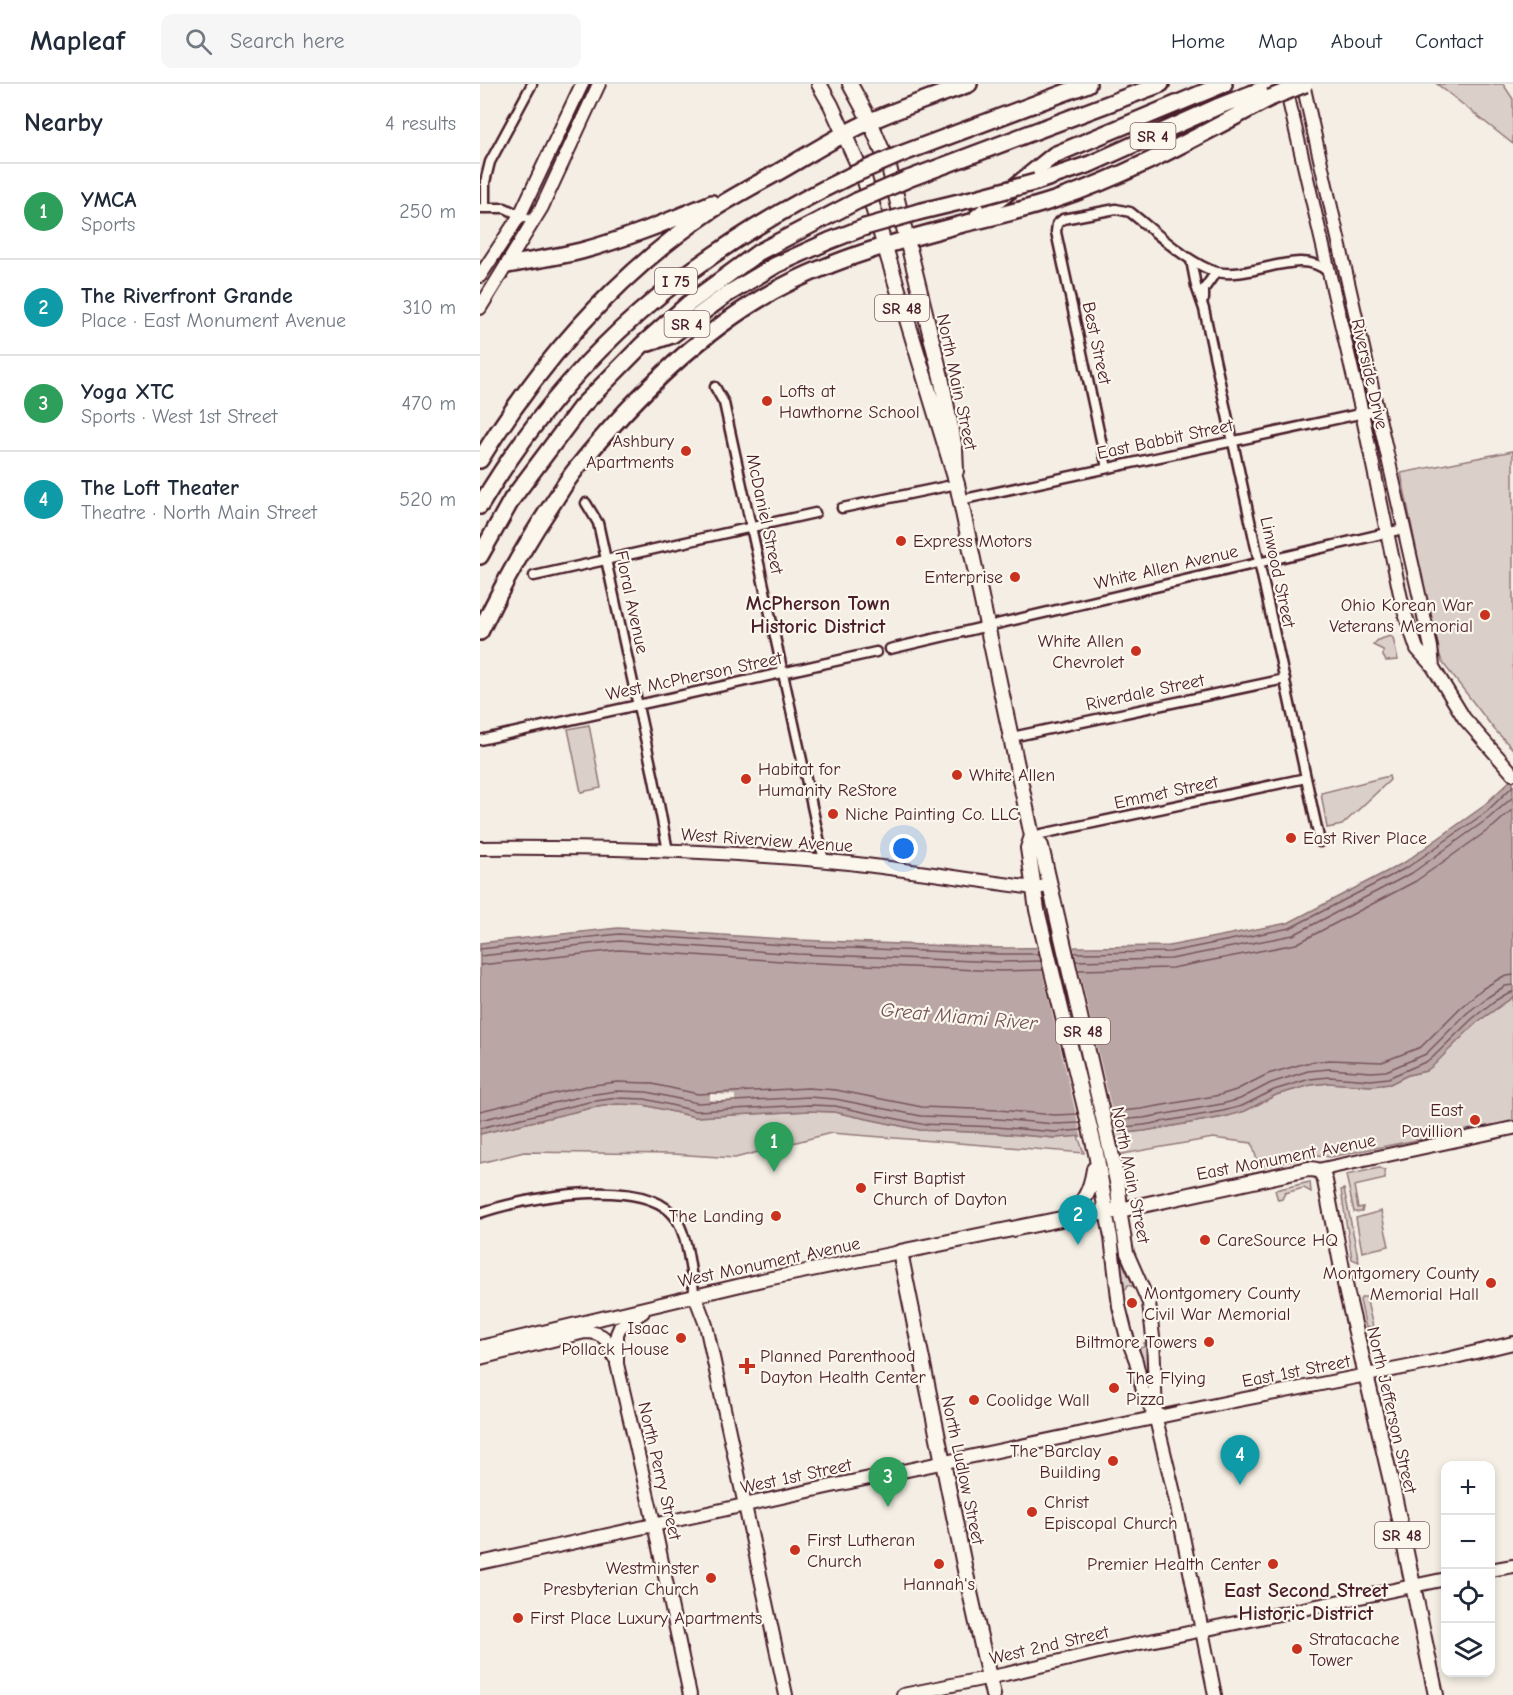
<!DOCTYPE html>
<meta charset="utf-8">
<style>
:root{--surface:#fff;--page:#f6f6f7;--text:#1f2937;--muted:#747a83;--line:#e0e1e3;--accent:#c8321e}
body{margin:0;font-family:"Comic Neue",sans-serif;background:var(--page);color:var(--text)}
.controls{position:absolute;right:18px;bottom:18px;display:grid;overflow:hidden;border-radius:12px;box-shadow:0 3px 9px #0003}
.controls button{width:54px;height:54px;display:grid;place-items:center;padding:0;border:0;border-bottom:2px solid var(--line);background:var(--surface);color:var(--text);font:30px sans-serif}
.you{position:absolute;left:424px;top:765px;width:21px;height:21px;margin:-15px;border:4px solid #fff;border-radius:50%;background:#1a73e8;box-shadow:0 0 0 9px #1a73e833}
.badge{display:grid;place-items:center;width:39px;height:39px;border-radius:50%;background:var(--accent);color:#fff;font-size:20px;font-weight:700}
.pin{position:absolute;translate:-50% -50px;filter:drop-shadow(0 2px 3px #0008)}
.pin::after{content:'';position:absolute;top:32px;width:21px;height:18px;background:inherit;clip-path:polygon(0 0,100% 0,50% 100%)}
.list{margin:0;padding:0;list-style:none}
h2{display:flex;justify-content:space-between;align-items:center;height:78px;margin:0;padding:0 24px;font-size:26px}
h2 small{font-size:20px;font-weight:400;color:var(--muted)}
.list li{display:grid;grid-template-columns:39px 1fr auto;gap:18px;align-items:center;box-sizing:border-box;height:96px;padding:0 24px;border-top:2px solid var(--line)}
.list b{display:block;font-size:22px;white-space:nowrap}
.list p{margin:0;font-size:20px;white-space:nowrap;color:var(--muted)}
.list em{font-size:20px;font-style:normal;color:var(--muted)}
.icon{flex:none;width:33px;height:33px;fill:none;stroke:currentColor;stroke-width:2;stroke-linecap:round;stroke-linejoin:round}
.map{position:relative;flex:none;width:1033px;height:1611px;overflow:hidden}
header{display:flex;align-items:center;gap:36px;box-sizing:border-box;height:84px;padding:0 30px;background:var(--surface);border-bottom:2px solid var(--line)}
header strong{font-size:28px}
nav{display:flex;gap:33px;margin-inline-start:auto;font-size:21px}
.search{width:420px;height:54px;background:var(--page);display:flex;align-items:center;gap:15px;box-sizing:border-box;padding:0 21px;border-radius:12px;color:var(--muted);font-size:22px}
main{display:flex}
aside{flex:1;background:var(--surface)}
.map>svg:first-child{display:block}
.green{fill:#dbd0c9;stroke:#92787a;stroke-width:1.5}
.water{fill:#baa7a5;stroke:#8d7174;stroke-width:1.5}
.pier{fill:#f4eee4}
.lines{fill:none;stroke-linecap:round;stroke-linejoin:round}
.shore{stroke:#77555c;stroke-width:1.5}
.street-casing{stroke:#4a1f2b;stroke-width:13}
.secondary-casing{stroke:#4a1f2b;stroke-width:16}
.primary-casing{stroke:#4a1f2b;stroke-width:18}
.highway-casing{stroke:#4a1f2b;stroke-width:20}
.street{stroke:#fbf7ec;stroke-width:8}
.secondary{stroke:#fbf7ec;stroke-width:12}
.primary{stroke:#fbf7ec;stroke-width:14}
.highway{stroke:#fbf7ec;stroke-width:15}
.highway-bridge-casing{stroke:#4a1f2b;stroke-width:20;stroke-linecap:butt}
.highway-bridge{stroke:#fbf7ec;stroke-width:15}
.poi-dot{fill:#c8321e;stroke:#fbf7ec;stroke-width:2}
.labels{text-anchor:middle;stroke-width:4.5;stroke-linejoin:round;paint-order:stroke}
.shield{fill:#fbf7ec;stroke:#7f6065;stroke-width:1.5}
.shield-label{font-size:16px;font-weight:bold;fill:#4a1f2b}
.street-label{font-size:18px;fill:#4a1f2b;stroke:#fbf7ec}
.poi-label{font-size:18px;fill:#4a1f2b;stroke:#fbf7ec;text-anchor:start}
.neighbourhood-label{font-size:20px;font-weight:bold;fill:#4a1f2b;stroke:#fbf7ec}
.water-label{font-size:20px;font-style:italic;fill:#714f56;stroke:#fbf7ec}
</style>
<header>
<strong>Mapleaf</strong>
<div class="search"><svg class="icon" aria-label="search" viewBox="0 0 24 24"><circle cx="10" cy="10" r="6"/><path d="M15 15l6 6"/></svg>Search here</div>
<nav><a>Home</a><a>Map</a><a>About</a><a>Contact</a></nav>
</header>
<main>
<aside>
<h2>Nearby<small>4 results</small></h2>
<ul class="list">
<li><span class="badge" style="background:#2e9e5b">1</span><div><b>YMCA</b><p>Sports</p></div><em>250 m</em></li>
<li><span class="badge" style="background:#0f9aa8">2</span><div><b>The Riverfront Grande</b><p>Place · East Monument Avenue</p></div><em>310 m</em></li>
<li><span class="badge" style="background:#2e9e5b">3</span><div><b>Yoga XTC</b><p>Sports · West 1st Street</p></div><em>470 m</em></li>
<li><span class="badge" style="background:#0f9aa8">4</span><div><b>The Loft Theater</b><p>Theatre · North Main Street</p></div><em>520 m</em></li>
</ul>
</aside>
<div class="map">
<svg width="1033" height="1611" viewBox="0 0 1033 1611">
<rect width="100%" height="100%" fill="#f4eee4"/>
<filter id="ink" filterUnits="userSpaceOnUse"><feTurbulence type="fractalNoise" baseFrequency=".0167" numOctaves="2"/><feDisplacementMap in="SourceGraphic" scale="12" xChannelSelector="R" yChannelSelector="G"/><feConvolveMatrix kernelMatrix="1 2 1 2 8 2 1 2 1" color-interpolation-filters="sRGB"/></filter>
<g filter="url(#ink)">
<!-- green -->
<path class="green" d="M957,0h66l10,15v45z
M1033,367v298l-19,-20 -52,-67 -9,-29 -32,-160z
M910,552l3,2 5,22 -12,1 -3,-5v-6l-10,-5 5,-5z
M109,641l12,63 -20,4 -13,-63z
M909,692l1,4 -48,45 -15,3 -6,-35z
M1033,913v124l-183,36 -12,-2 -52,11 -8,-2 -6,-21 -39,-5 -96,17 -5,-21 32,-3 80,-14 21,-6 31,-16 35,-10 18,-2 42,3 19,-2 18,-9 18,-4 50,-48z
M137,1020l27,1 51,12 114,-6 25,1 86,18 77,3 58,5 23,-2 6,17 -253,-20 -96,25 -62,-4 -149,-2 -44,11v-29l111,-26z
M899,1084l6,3v8l-31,7 4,22 5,-1 -1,5h-8l-8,-37z
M830,1098l1,10 -7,-4 -19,5 -3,6 -4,1 -3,-10z
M864,1105l15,73 -7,-3 -11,-69z
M901,1127l8,35 -27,6 -6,-34z
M640,1176h1l13,27 -6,-2 -2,4 -4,1z
M886,1213l7,30 -7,1 -6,-28 2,-3z
M664,1259h3l2,31h-3l-7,-26 5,-1z"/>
<!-- water -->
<path class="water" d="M1033,694v219l-37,26 -42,42 -8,6 -18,4 -18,9 -19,2 -42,-3 -18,2 -35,10 -31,16 -21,6 -80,14 -32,3 -57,4 -58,-5 -77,-3 -86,-18 -25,-1 -114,6 -51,-12 -27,-1 -26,4 -111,26v-191l138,-15 180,12 203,8 168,-2 119,-23 117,-61 76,-54z"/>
<!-- pier -->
<path class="pier" d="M593,860l45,193 -36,2 -46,-194z
M230,1010l25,1v7l-25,-2z"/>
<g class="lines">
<!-- shore -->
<path class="shore" d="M0,865l139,-15 179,12 202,8h39
M594,869l96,-1 120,-24 118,-61 77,-54 28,-27
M0,872l139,-15 178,13 203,8 41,-1
M596,877l95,-2 122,-24 119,-62 77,-55 24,-21
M0,881l139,-15 178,12 203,9 43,-1
M598,886l94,-2 124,-24 120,-63 78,-55 19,-17
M0,1027l106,-25 31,-4 31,1 50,11 110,-6 28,2 86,17 76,3 57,5 23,-1
M630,1028l31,-3 79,-14 16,-5 32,-16 38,-11 23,-3 53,2 39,-15 40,-40 21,-18 20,-12 11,-2
M0,1036l108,-25 29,-4 30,1 50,11 112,-6 26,2 86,17 77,3 57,5 25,-1
M632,1036l31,-2 79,-14 18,-5 31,-16 37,-12 21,-2 42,3 15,-1 40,-17 41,-41 21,-16 17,-11 8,-1
M0,1044l109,-26 28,-4 28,1 51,12 113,-6 26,1 86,18 76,3 58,5 27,-2
M634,1044l30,-3 79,-14 19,-5 32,-16 36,-11 19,-2 42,3 17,-2 42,-18 42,-41 21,-17 15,-9 5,-1"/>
<!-- street casing -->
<g class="street-casing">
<path id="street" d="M5,123v-25l5,-20 42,-78
M1,124h24l29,14
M711,176l5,26 8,23 116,533
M724,215v-10l12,-17
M235,303l9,16 100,458
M627,384l-51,-236 1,-8 6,-5 53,-10 14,3c22,17 61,54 87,60 35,8 84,-26 111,0
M480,416l418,-90
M106,419l12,20 56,256 14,72
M362,424l115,-24
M54,492l281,-63
M410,565l513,-120
M532,653l273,-58
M0,656l396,-88
M552,752l274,-58
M0,1129c43,-15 169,-40 197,7 12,21 13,52 18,76"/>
</g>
<!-- secondary casing -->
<g class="secondary-casing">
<path id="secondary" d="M805,0l77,329 41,195 14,41 16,18 31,51 49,56
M823,0l128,563 2,20
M0,192l40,-61 62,-131
M0,224l62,-101 57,-123
M0,764c123,-1 247,3 369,15 62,7 123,17 185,25l15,-2
M838,1086l195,-42
M640,1126l7,43 22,50 4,34 3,77
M626,1128l5,25 8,69 7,28 10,27 7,30 13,28 19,78 40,198
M215,1212l11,29 80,370
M163,1228l-23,15 -3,7v30l34,146 39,185
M0,1263l282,-67 138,-28
M0,1274l105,-26c19,0 24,9 29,25
M0,1479l347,-76 402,-85 214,-42 70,-17
M1010,1486l23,-4
M423,1611l103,-21 101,-24 339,-71"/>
</g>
<!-- primary casing -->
<g class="primary-casing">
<path id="primary" d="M339,0l12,21 33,73 93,306 75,352 -4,12 9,62 59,243 10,59
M370,0l20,37 19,46 52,210 14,72 1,22
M552,752l9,10 70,306 7,35 2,23
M586,1134c18,-14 25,-28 28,-49
M513,1611l-28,-125 -65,-318 166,-34 54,-8 188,-41c10,0 14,2 17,12l22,113 44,187 45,214"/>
</g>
<!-- highway casing -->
<g class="highway-casing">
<path id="highway" d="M421,70l187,-70
M428,95l253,-95
M556,98l54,-18 127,-57 59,-23
M438,128l62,-15
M497,133l77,-62 170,-71
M28,181c24,-5 49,-8 73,-14 45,-12 88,-30 131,-48
M169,259l23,-8 54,-40 50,-30 53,-24 36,-14
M0,376c60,-98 134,-183 229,-248 23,-15 48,-28 71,-41 30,-17 60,-37 91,-50 32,-14 65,-25 98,-37
M0,422c90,-152 212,-254 370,-330
M0,472l32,-57 69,-92 62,-63 45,-40 71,-52 98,-51
M0,548c21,-44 44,-86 71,-126 8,-12 16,-26 25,-37 58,-72 134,-148 217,-188 54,-26 112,-42 170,-57 30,-7 61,-14 91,-24 76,-25 146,-65 216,-102"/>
</g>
<!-- street -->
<use href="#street" class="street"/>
<!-- secondary -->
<use href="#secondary" class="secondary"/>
<!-- primary -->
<use href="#primary" class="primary"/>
<!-- highway -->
<use href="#highway" class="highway"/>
<!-- highway-bridge casing -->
<g class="highway-bridge-casing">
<path id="highway-bridge" d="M790,14l35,-14
M370,92l51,-22
M500,113l56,-15
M377,117l51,-22
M385,143l53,-15"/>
</g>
<!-- highway-bridge -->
<use href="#highway-bridge" class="highway-bridge"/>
</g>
</g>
<!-- markers -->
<g class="poi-dot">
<circle cx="287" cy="317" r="6"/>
<circle cx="206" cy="367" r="6"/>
<circle cx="421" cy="457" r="6"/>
<circle cx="535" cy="493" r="6"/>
<circle cx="1005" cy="531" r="6"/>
<circle cx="656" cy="567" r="6"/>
<circle cx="477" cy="691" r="6"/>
<circle cx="266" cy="695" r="6"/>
<circle cx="353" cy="730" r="6"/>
<circle cx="811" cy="754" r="6"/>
<circle cx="995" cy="1036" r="6"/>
<circle cx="381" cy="1104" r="6"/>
<circle cx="296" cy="1132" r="6"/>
<circle cx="725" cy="1156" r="6"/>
<circle cx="1011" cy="1199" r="6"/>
<circle cx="652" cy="1219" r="6"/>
<circle cx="201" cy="1254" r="6"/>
<circle cx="729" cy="1258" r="6"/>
<path d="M264 1273h6v6h6v6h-6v6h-6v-6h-6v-6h6z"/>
<circle cx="634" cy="1304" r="6"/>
<circle cx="494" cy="1316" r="6"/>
<circle cx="633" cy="1377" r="6"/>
<circle cx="552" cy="1428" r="6"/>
<circle cx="315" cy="1466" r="6"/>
<circle cx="459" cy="1480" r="6"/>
<circle cx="793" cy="1480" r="6"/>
<circle cx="231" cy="1494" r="6"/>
<circle cx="38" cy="1534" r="6"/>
<circle cx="817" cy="1565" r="6"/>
</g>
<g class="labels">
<!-- shield labels -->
<g class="shield">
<rect x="650.5" y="39" width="45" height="26" rx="4.5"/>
<rect x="175" y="184" width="42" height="26" rx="4.5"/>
<rect x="395" y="211" width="54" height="26" rx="4.5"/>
<rect x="184.5" y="227" width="45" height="26" rx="4.5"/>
<rect x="576" y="934" width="54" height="26" rx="4.5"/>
<rect x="895" y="1438" width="54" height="26" rx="4.5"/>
</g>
<g class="shield-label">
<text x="673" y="58">SR 4</text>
<text x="196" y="203">I 75</text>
<text x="422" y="230">SR 48</text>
<text x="207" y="246">SR 4</text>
<text x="603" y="953">SR 48</text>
<text x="922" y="1457">SR 48</text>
</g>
<!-- street labels -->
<g class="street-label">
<text transform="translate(617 259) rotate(78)" y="6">Best Street</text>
<text transform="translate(890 290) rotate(77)" y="6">Riverside Drive</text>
<text transform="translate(477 298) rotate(78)" y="6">North Main Street</text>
<text transform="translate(685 355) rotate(-12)" y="6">East Babbit Street</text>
<text transform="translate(285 430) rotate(78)" y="6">McDaniel Street</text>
<text transform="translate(686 483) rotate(-13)" y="6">White Allen Avenue</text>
<text transform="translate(798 488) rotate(78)" y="6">Linwood Street</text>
<text transform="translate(152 518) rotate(78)" y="6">Floral Avenue</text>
<text transform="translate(214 592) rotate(-12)" y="6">West McPherson Street</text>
<text transform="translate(665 608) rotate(-12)" y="6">Riverdale Street</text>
<text transform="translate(686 708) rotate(-12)" y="6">Emmet Street</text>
<text transform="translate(287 756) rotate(4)" y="6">West Riverview Avenue</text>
<text transform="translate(806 1073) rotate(-11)" y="6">East Monument Avenue</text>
<text transform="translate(651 1091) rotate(79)" y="6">North Main Street</text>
<text transform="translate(289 1178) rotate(-12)" y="6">West Monument Avenue</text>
<text transform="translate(816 1287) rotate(-11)" y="6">East 1st Street</text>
<text transform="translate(912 1326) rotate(77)" y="6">North Jefferson Street</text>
<text transform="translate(483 1386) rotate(78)" y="6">North Ludlow Street</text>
<text transform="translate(180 1387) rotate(77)" y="6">North Perry Street</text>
<text transform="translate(316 1392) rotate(-12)" y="6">West 1st Street</text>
<text transform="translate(569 1561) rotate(-13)" y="6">West 2nd Street</text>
</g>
<!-- poi labels -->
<g class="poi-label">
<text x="299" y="313">Lofts at<tspan x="299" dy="21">Hawthorne School</tspan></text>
<text x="194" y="363" text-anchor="end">Ashbury<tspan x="194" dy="21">Apartments</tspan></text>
<text x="433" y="463">Express Motors</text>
<text x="523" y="499" text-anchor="end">Enterprise</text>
<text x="993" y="527" text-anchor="end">Ohio Korean War<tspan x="993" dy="21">Veterans Memorial</tspan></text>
<text x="644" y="563" text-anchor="end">White Allen<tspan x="644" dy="21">Chevrolet</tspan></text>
<text x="278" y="691">Habitat for<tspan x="278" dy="21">Humanity ReStore</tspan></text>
<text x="489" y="697">White Allen</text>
<text x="365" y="736">Niche Painting Co. LLC</text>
<text x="823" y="760">East River Place</text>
<text x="983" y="1032" text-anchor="end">East<tspan x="983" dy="21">Pavillion</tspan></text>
<text x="393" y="1100">First Baptist<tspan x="393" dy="21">Church of Dayton</tspan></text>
<text x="284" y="1138" text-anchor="end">The Landing</text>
<text x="737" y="1162">CareSource HQ</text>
<text x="999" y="1195" text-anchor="end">Montgomery County<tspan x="999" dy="21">Memorial Hall</tspan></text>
<text x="664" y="1215">Montgomery County<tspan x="664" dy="21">Civil War Memorial</tspan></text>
<text x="189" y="1250" text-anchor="end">Isaac<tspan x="189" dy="21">Pollack House</tspan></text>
<text x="717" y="1264" text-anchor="end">Biltmore Towers</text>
<text x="280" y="1278">Planned Parenthood<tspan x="280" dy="21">Dayton Health Center</tspan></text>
<text x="646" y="1300">The Flying<tspan x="646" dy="21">Pizza</tspan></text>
<text x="506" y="1322">Coolidge Wall</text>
<text x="621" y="1373" text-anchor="end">The Barclay<tspan x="621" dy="21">Building</tspan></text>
<text x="564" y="1424">Christ<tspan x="564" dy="21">Episcopal Church</tspan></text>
<text x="327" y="1462">First Lutheran<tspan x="327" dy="21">Church</tspan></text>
<text x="781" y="1486" text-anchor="end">Premier Health Center</text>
<text x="219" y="1490" text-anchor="end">Westminster<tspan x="219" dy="21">Presbyterian Church</tspan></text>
<text x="459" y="1506" text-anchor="middle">Hannah's</text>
<text x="50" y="1540">First Place Luxury Apartments</text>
<text x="829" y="1561">Stratacache<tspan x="829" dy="21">Tower</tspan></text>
</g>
<!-- neighbourhood labels -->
<g class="neighbourhood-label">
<text x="338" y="526">McPherson Town<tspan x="338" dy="23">Historic District</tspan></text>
<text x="826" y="1513">East Second Street<tspan x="826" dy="23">Historic District</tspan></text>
</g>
<!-- water labels -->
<g class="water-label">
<text transform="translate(479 932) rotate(5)" y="7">Great Miami River</text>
</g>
</g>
</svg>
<div class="controls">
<button>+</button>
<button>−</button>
<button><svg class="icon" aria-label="locate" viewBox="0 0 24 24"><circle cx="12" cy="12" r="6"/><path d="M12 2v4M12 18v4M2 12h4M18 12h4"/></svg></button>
<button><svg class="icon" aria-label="layers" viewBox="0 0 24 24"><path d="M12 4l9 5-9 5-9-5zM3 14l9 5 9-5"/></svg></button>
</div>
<div class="you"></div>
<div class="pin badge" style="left:294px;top:1088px;background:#2e9e5b">1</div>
<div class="pin badge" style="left:598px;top:1161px;background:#0f9aa8">2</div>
<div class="pin badge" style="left:408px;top:1423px;background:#2e9e5b">3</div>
<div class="pin badge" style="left:760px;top:1401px;background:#0f9aa8">4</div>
</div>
</main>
